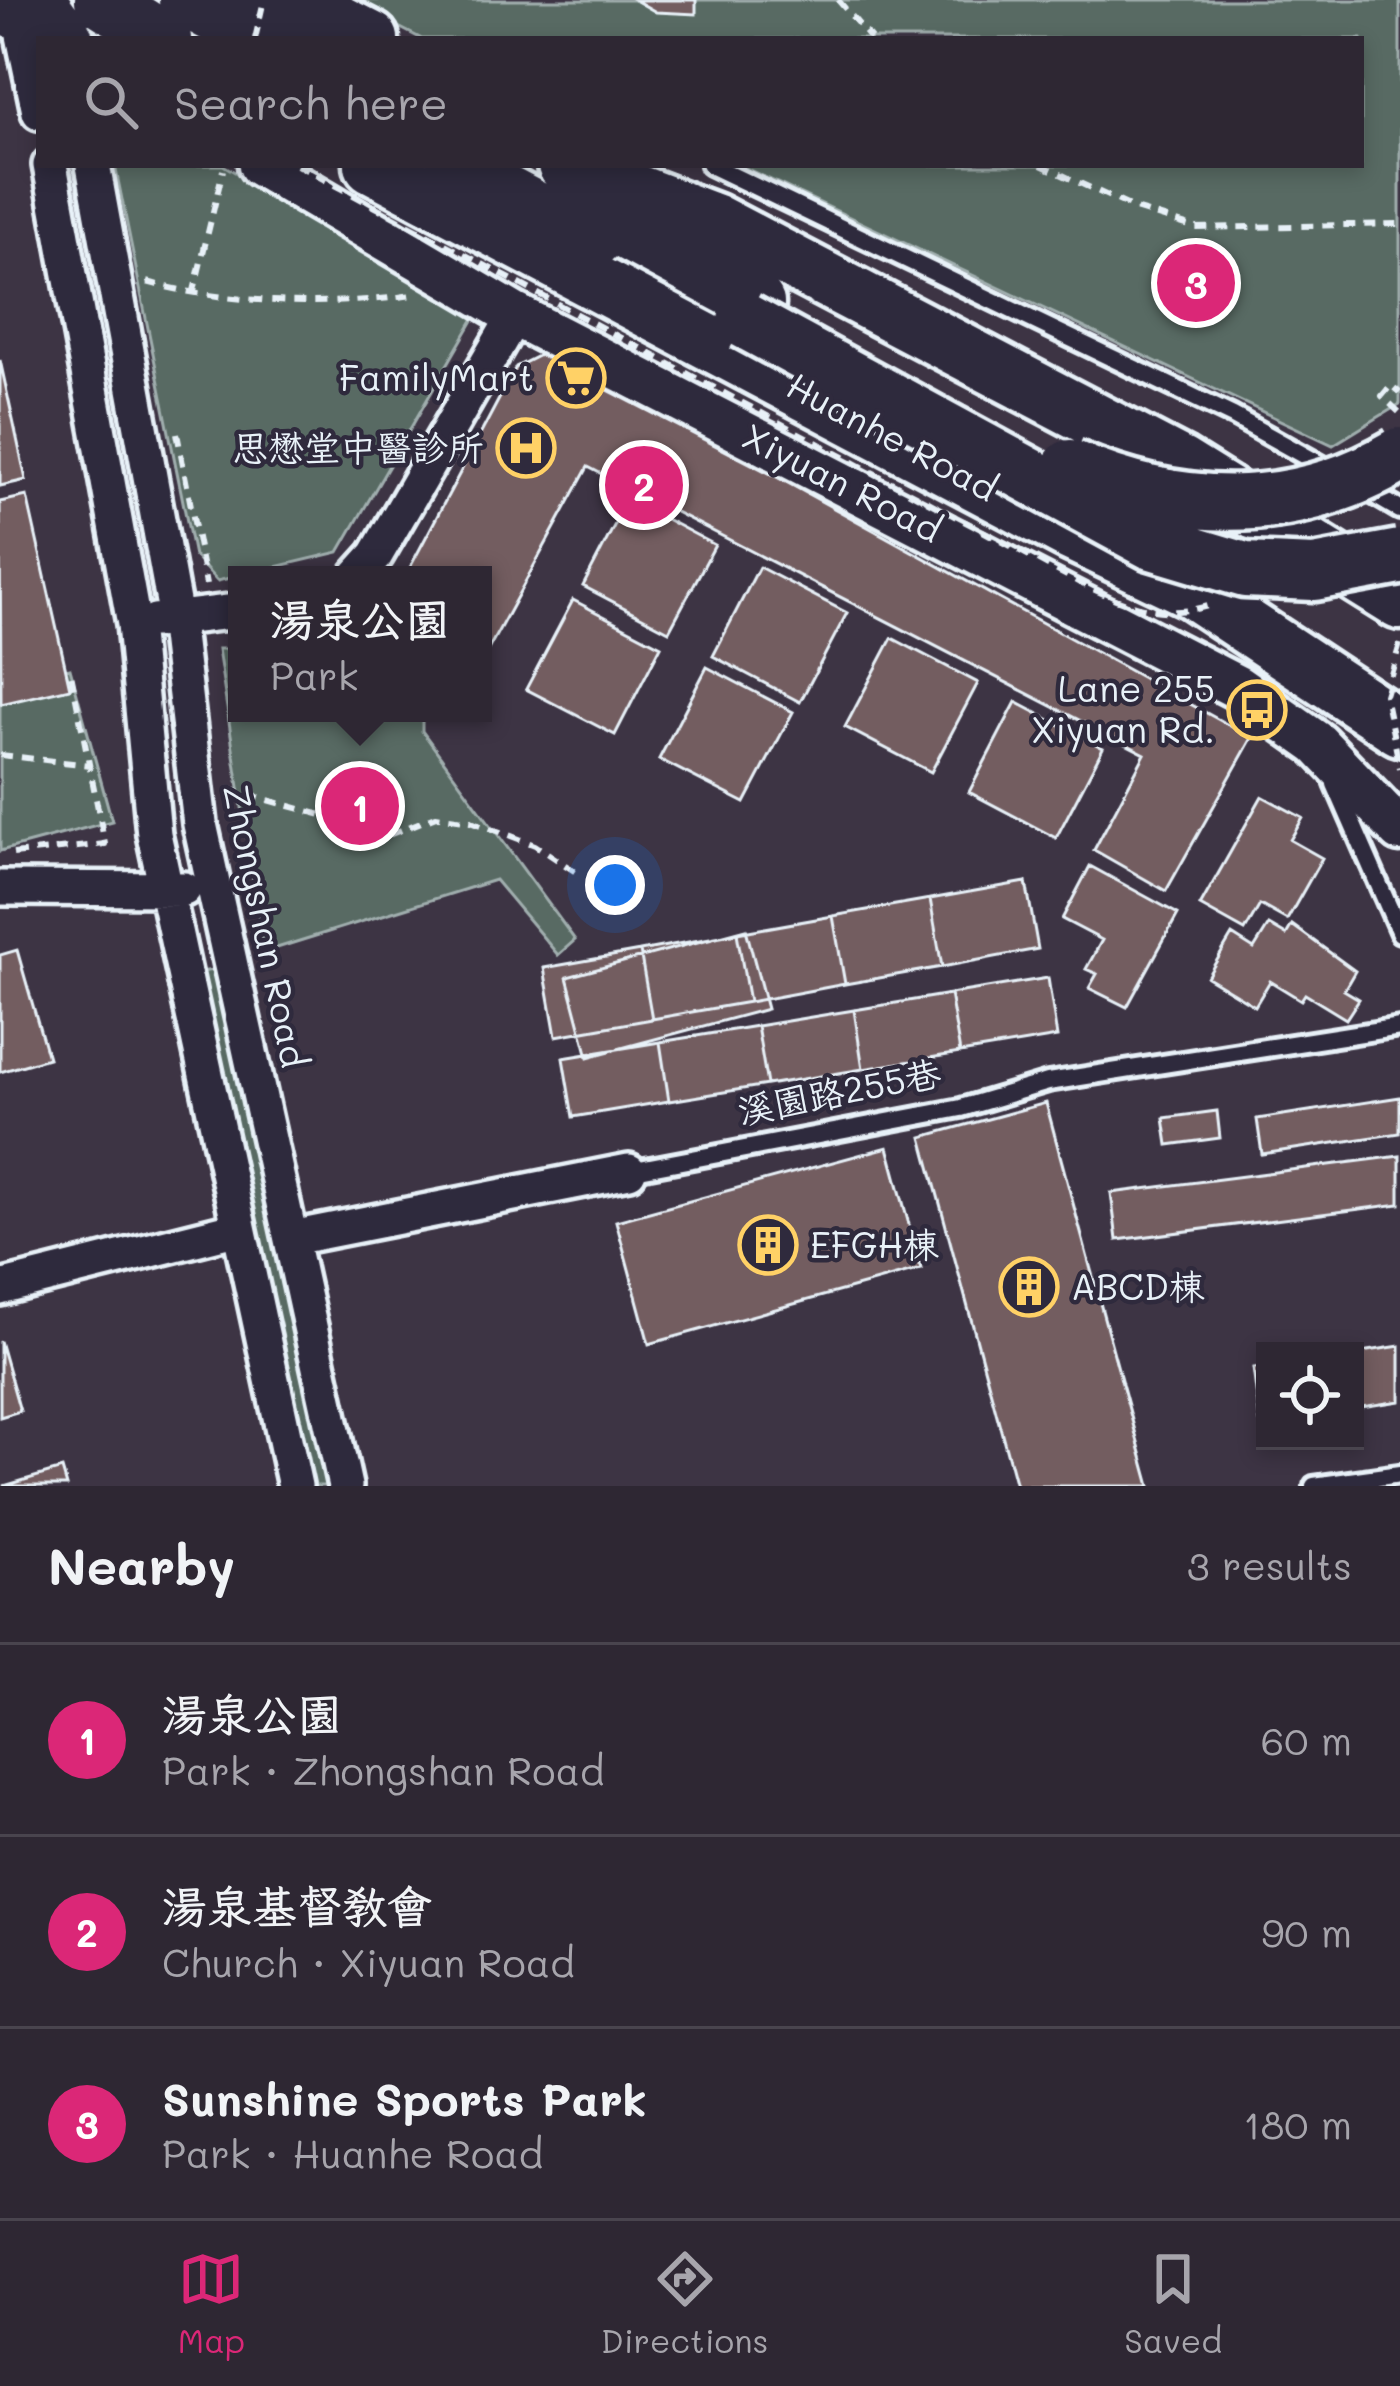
<!DOCTYPE html>
<meta charset="utf-8">
<style>
:root{--surface:#2e2733;--page:#362f3b;--text:#f1f3f6;--muted:#a7a5ac;--line:#49444e;--accent:#db2777}
body{margin:0;font-family:Mali,"LXGW WenKai TC",sans-serif;background:var(--page);color:var(--text)}
.controls{position:absolute;right:36px;bottom:36px;display:grid;overflow:hidden;border-radius:0px;box-shadow:0 6px 18px #0003}
.controls button{width:108px;height:108px;display:grid;place-items:center;padding:0;border:0;border-bottom:3px solid var(--line);background:var(--surface);color:var(--text);font:60px sans-serif}
.you{position:absolute;left:615px;top:885px;width:42px;height:42px;margin:-30px;border:9px solid #fff;border-radius:50%;background:#1a73e8;box-shadow:0 0 0 18px #1a73e833}
.badge{display:grid;place-items:center;width:78px;height:78px;border-radius:50%;background:var(--accent);color:#fff;font-size:39px;font-weight:700}
.pin{position:absolute;translate:-50% -50%;border:6px solid #fff;box-shadow:0 3px 12px #0006}
.popup{position:absolute;left:228px;top:566px;width:264px;height:156px;box-sizing:border-box;display:grid;place-content:center;border-radius:0px;background:var(--surface);filter:drop-shadow(0 3px 9px #0005);font-size:39px;white-space:nowrap;color:var(--muted)}
.popup b{font-size:45px;color:var(--text)}
.popup::after{content:'';position:absolute;left:50%;top:100%;margin-left:-24px;border:24px solid transparent;border-top-color:var(--surface)}
.list{margin:0;padding:0;list-style:none}
h2{display:flex;justify-content:space-between;align-items:center;height:156px;margin:0;padding:0 48px;font-size:51px}
h2 small{font-size:39px;font-weight:400;color:var(--muted)}
.list li{display:grid;grid-template-columns:78px 1fr auto;gap:36px;align-items:center;box-sizing:border-box;height:192px;padding:0 48px;border-top:3px solid var(--line)}
.list b{display:block;font-size:45px;white-space:nowrap}
.list p{margin:0;font-size:39px;white-space:nowrap;color:var(--muted)}
.list em{font-size:39px;font-style:normal;color:var(--muted)}
.icon{flex:none;width:66px;height:66px;fill:none;stroke:currentColor;stroke-width:2;stroke-linecap:round;stroke-linejoin:round}
.map{position:relative;flex:none;width:1400px;height:1486px;overflow:hidden}
.search{position:absolute;background:var(--surface);box-shadow:0 6px 18px #0003;left:36px;right:36px;top:36px;height:132px;display:flex;align-items:center;gap:30px;box-sizing:border-box;padding:0 42px;border-radius:0px;color:var(--muted);font-size:45px}
.sheet{height:732px;background:var(--surface)}
nav{display:flex;justify-content:space-around;align-items:center;box-sizing:border-box;height:168px;border-top:3px solid var(--line);background:var(--surface);font-size:33px;color:var(--muted)}
nav a{display:grid;justify-items:center;gap:6px}
nav .on{color:var(--accent)}
.map>svg:first-child{display:block}
.green{fill:#586a63;stroke:#a0aeae;stroke-width:3}
.building{fill:#735d61;stroke:#e8f1f8;stroke-width:3}
.lines{fill:none;stroke-linecap:round;stroke-linejoin:round}
.service-casing{stroke:#e8f1f8;stroke-width:26}
.minor-casing{stroke:#e8f1f8;stroke-width:42}
.tertiary-casing{stroke:#e8f1f8;stroke-width:51}
.trunk-casing{stroke:#e8f1f8;stroke-width:63}
.path{stroke:#e8f1f8;stroke-width:6;stroke-dasharray:12 9;stroke-linecap:butt}
.service{stroke:#2f2a3d;stroke-width:16}
.minor{stroke:#2f2a3d;stroke-width:33}
.tertiary{stroke:#2f2a3d;stroke-width:42}
.trunk{stroke:#2f2a3d;stroke-width:54}
.trunk-bridge-casing{stroke:#e8f1f8;stroke-width:63;stroke-linecap:butt}
.path-bridge{stroke:#e8f1f8;stroke-width:6;stroke-dasharray:12 9;stroke-linecap:butt}
.trunk-bridge{stroke:#2f2a3d;stroke-width:54}
.labels{text-anchor:middle;stroke-width:9;stroke-linejoin:round;paint-order:stroke}
.poi-label{font-size:36px;fill:#e8f1f8;stroke:#2f2a3d;text-anchor:end}
.street-label{font-size:36px;fill:#e8f1f8;stroke:#2f2a3d}
</style>
<div class="map">
<svg width="1400" height="1486" viewBox="0 0 1400 1486">
<rect width="100%" height="100%" fill="#3d3444"/>
<filter id="ink" filterUnits="userSpaceOnUse"><feTurbulence type="fractalNoise" baseFrequency=".00833" numOctaves="2"/><feDisplacementMap in="SourceGraphic" scale="24" xChannelSelector="R" yChannelSelector="G"/><feConvolveMatrix kernelMatrix="1 2 1 2 8 2 1 2 1" color-interpolation-filters="sRGB"/></filter>
<g filter="url(#ink)">
<!-- green -->
<path class="green" d="M346,0h1054v404l-67,41 -594,-280h622v-126h-939z
M115,165h108l253,150 -137,237 -122,29 -23,-25z
M237,649v64h185v18l153,209 -17,15 -63,-75 -231,72 -46,-303z
M70,668l42,153 -112,30v-169z
M218,969l112,517h-23l-111,-513z"/>
<!-- building -->
<path class="building" d="M635,0h61v14l-40,-2z
M548,351l704,387 -86,153 -72,-41 51,-96 -557,-287 -105,192v-84h-77l110,-208z
M0,360l26,120 -26,6z
M27,496l43,192 -69,16 -1,-202z
M628,499l87,46 -46,86 -86,-45z
M759,567l88,46 -47,89 -87,-46z
M573,600l88,46 -46,89 -89,-46z
M892,638l86,45 -47,89 -86,-45z
M707,667l86,45 -48,91 -86,-44z
M1016,702l87,46 -47,90 -87,-46z
M1262,796l41,22 -13,22 32,18 -35,62 -27,-15 -15,26 -45,-25z
M1090,866l88,48 -51,93 -38,-19 8,-14 -11,-5 16,-29 -40,-21z
M1026,882l12,67 -96,18 -12,-68z
M930,899l12,68 -97,17 -12,-68z
M833,916l12,68 -96,18 -12,-69z
M1269,925l17,10 6,-10 63,46 -11,19 15,9 -13,20 -41,-25 -4,6 -31,-19 -15,25 -48,-29 25,-42 22,14z
M746,929l21,80 -179,48 -21,-80z
M737,933l12,69 -97,17 -12,-68z
M17,950l31,108 -48,14v-117z
M640,951l12,68 -96,17 -12,-68z
M1048,978l9,59 -97,16 -10,-59z
M950,994l10,59 -97,16 -9,-59z
M854,1010l9,59 -96,16 -10,-59z
M757,1026l10,59 -98,16 -9,-59z
M660,1042l9,59 -96,16 -10,-59z
M1400,1097v36l-138,21 -5,-35z
M1046,1103l45,167 59,216h-134l-49,-182 -45,-167z
M1217,1111l3,27 -52,7 -4,-27z
M888,1147l33,122 -272,75 -33,-123z
M1400,1156v48l-283,36 -6,-47z
M0,1341l20,70 -20,6z
M1400,1346v55l-45,7v-55z
M1265,1367v54l-5,1 -7,-54z
M62,1469l5,17h-63z"/>
<g class="lines">
<!-- service casing -->
<g class="service-casing">
<path id="service" d="M710,165l523,251 99,55
M1359,486l41,24
M1335,784l65,149
M629,1171l332,-63 87,-26 352,-55
M1314,1486l86,-12"/>
</g>
<!-- minor casing -->
<g class="minor-casing">
<path id="minor" d="M20,21l19,91
M50,165l84,459 20,210 141,652
M93,165l83,453 24,206 145,662
M358,575l18,-20 139,-240
M155,621l82,-10
M0,888l184,1
M292,1238l337,-67
M0,1288l239,-60"/>
</g>
<!-- tertiary casing -->
<g class="tertiary-casing">
<path id="tertiary" d="M0,9l53,30
M260,165l255,150 722,372 81,57 82,86"/>
</g>
<!-- trunk casing -->
<g class="trunk-casing">
<path id="trunk" d="M38,0l28,39
M102,0l62,39
M186,0l72,39
M236,0l75,39
M294,0l77,39
M372,165l699,368 122,58 207,137
M453,165l141,75
M565,165l148,56 467,244 220,137
M569,202l188,101"/>
</g>
<!-- path -->
<path class="path" d="M838,0l33,39
M1041,165l97,45 58,18 204,-4
M147,282c76,22 188,25 266,13
M193,295l30,-125
M1399,412l-17,-16 9,-11 9,8
M177,433l29,152
M0,755l90,10
M228,789l163,45 45,-18 35,5 64,24 41,27
M13,854l92,-10 -35,-176"/>
<!-- service -->
<use href="#service" class="service"/>
<!-- minor -->
<use href="#minor" class="minor"/>
<!-- tertiary -->
<use href="#tertiary" class="tertiary"/>
<!-- trunk -->
<use href="#trunk" class="trunk"/>
<!-- trunk-bridge casing -->
<g class="trunk-bridge-casing">
<path id="trunk-bridge" d="M745,321l407,221 93,28 69,3 86,-16
M1070,467c112,48 223,51 330,-12"/>
</g>
<!-- path-bridge -->
<path class="path-bridge" d="M255,39l9,-39
M297,165l783,418c48,23 82,38 134,21
M1400,644l-15,51 15,73"/>
<!-- trunk-bridge -->
<use href="#trunk-bridge" class="trunk-bridge"/>
</g>
</g>
<!-- icons -->
<defs>
<g id="supermarket-ring" transform="scale(3)"><circle r="9.5" fill="#2f2a3d" stroke="#ffd166" stroke-width="1.5"/><path d="M-6-5.5h2.5l.6 2H6L4.5 2H-2.5L-4.4-4H-6ZM-1.5 3.2a1.3 1.3 0 1 0 .1 0ZM3 3.2a1.3 1.3 0 1 0 .1 0Z" fill="#ffd166"/></g>
<g id="hospital-ring" transform="scale(3)"><circle r="9.5" fill="#2f2a3d" stroke="#ffd166" stroke-width="1.5"/><path d="M-5-5h3v3.5h4V-5h3V5h-3V1.5h-4V5h-3Z" fill="#ffd166"/></g>
<g id="bus-ring" transform="scale(3)"><circle r="9.5" fill="#2f2a3d" stroke="#ffd166" stroke-width="1.5"/><path d="M-5-6H5V4H4V6H2V4H-2V6H-4V4H-5ZM-3.5-4V0h7V-4ZM-3.5 1.2v1.5H-2V1.2ZM2 1.2v1.5H3.5V1.2Z" fill="#ffd166"/></g>
<g id="building-ring" transform="scale(3)"><circle r="9.5" fill="#2f2a3d" stroke="#ffd166" stroke-width="1.5"/><path d="M-4-6H4V6H1V3H-1V6H-4ZM-2.5-4.3h1.7v1.8h-1.7ZM.8-4.3h1.7v1.8H.8ZM-2.5-1h1.7V.8h-1.7ZM.8-1h1.7V.8H.8Z" fill="#ffd166"/></g>
</defs>
<g fill-rule="evenodd">
<use href="#supermarket-ring" x="576" y="378"/>
<use href="#hospital-ring" x="526" y="448"/>
<use href="#bus-ring" x="1257" y="710"/>
<use href="#building-ring" x="768" y="1245"/>
<use href="#building-ring" x="1029" y="1287"/>
</g>
<g class="labels">
<!-- poi labels -->
<g class="poi-label">
<text x="534" y="391">FamilyMart</text>
<text x="484" y="461">思懋堂中醫診所</text>
<text x="1215" y="702">Lane 255<tspan x="1215" dy="41">Xiyuan Rd.</tspan></text>
<text x="810" y="1258" text-anchor="start">EFGH棟</text>
<text x="1071" y="1300" text-anchor="start">ABCD棟</text>
</g>
<!-- street labels -->
<g class="street-label">
<text transform="translate(892 437) rotate(28)" y="13">Huanhe Road</text>
<text transform="translate(842 483) rotate(27)" y="13">Xiyuan Road</text>
<text transform="translate(265 926) rotate(78)" y="13">Zhongshan Road</text>
<text transform="translate(839 1092) rotate(-11)" y="13">溪園路255巷</text>
</g>
</g>
</svg>
<div class="controls">
<button><svg class="icon" aria-label="locate" viewBox="0 0 24 24"><circle cx="12" cy="12" r="6"/><path d="M12 2v4M12 18v4M2 12h4M18 12h4"/></svg></button>
</div>
<div class="you"></div>
<div class="pin badge" style="left:360px;top:806px">1</div>
<div class="popup"><b>湯泉公園</b>Park</div>
<div class="pin badge" style="left:644px;top:485px">2</div>
<div class="pin badge" style="left:1196px;top:283px">3</div>
<div class="search"><svg class="icon" aria-label="search" viewBox="0 0 24 24"><circle cx="10" cy="10" r="6"/><path d="M15 15l6 6"/></svg>Search here</div>
</div>
<section class="sheet">
<h2>Nearby<small>3 results</small></h2>
<ul class="list">
<li><span class="badge">1</span><div><b>湯泉公園</b><p>Park · Zhongshan Road</p></div><em>60 m</em></li>
<li><span class="badge">2</span><div><b>湯泉基督教會</b><p>Church · Xiyuan Road</p></div><em>90 m</em></li>
<li><span class="badge">3</span><div><b>Sunshine Sports Park</b><p>Park · Huanhe Road</p></div><em>180 m</em></li>
</ul>
</section>
<nav>
<a class="on"><svg class="icon" aria-label="map" viewBox="0 0 24 24"><path d="M3 6l6-2 6 2 6-2v14l-6 2-6-2-6 2zM9 4v14M15 6v14"/></svg>Map</a>
<a><svg class="icon" aria-label="directions" viewBox="0 0 24 24"><path d="M12 3l9 9-9 9-9-9zM9 14v-3h6M13 9l2 2-2 2"/></svg>Directions</a>
<a><svg class="icon" aria-label="saved" viewBox="0 0 24 24"><path d="M7 4h10v16l-5-4-5 4z"/></svg>Saved</a>
</nav>
